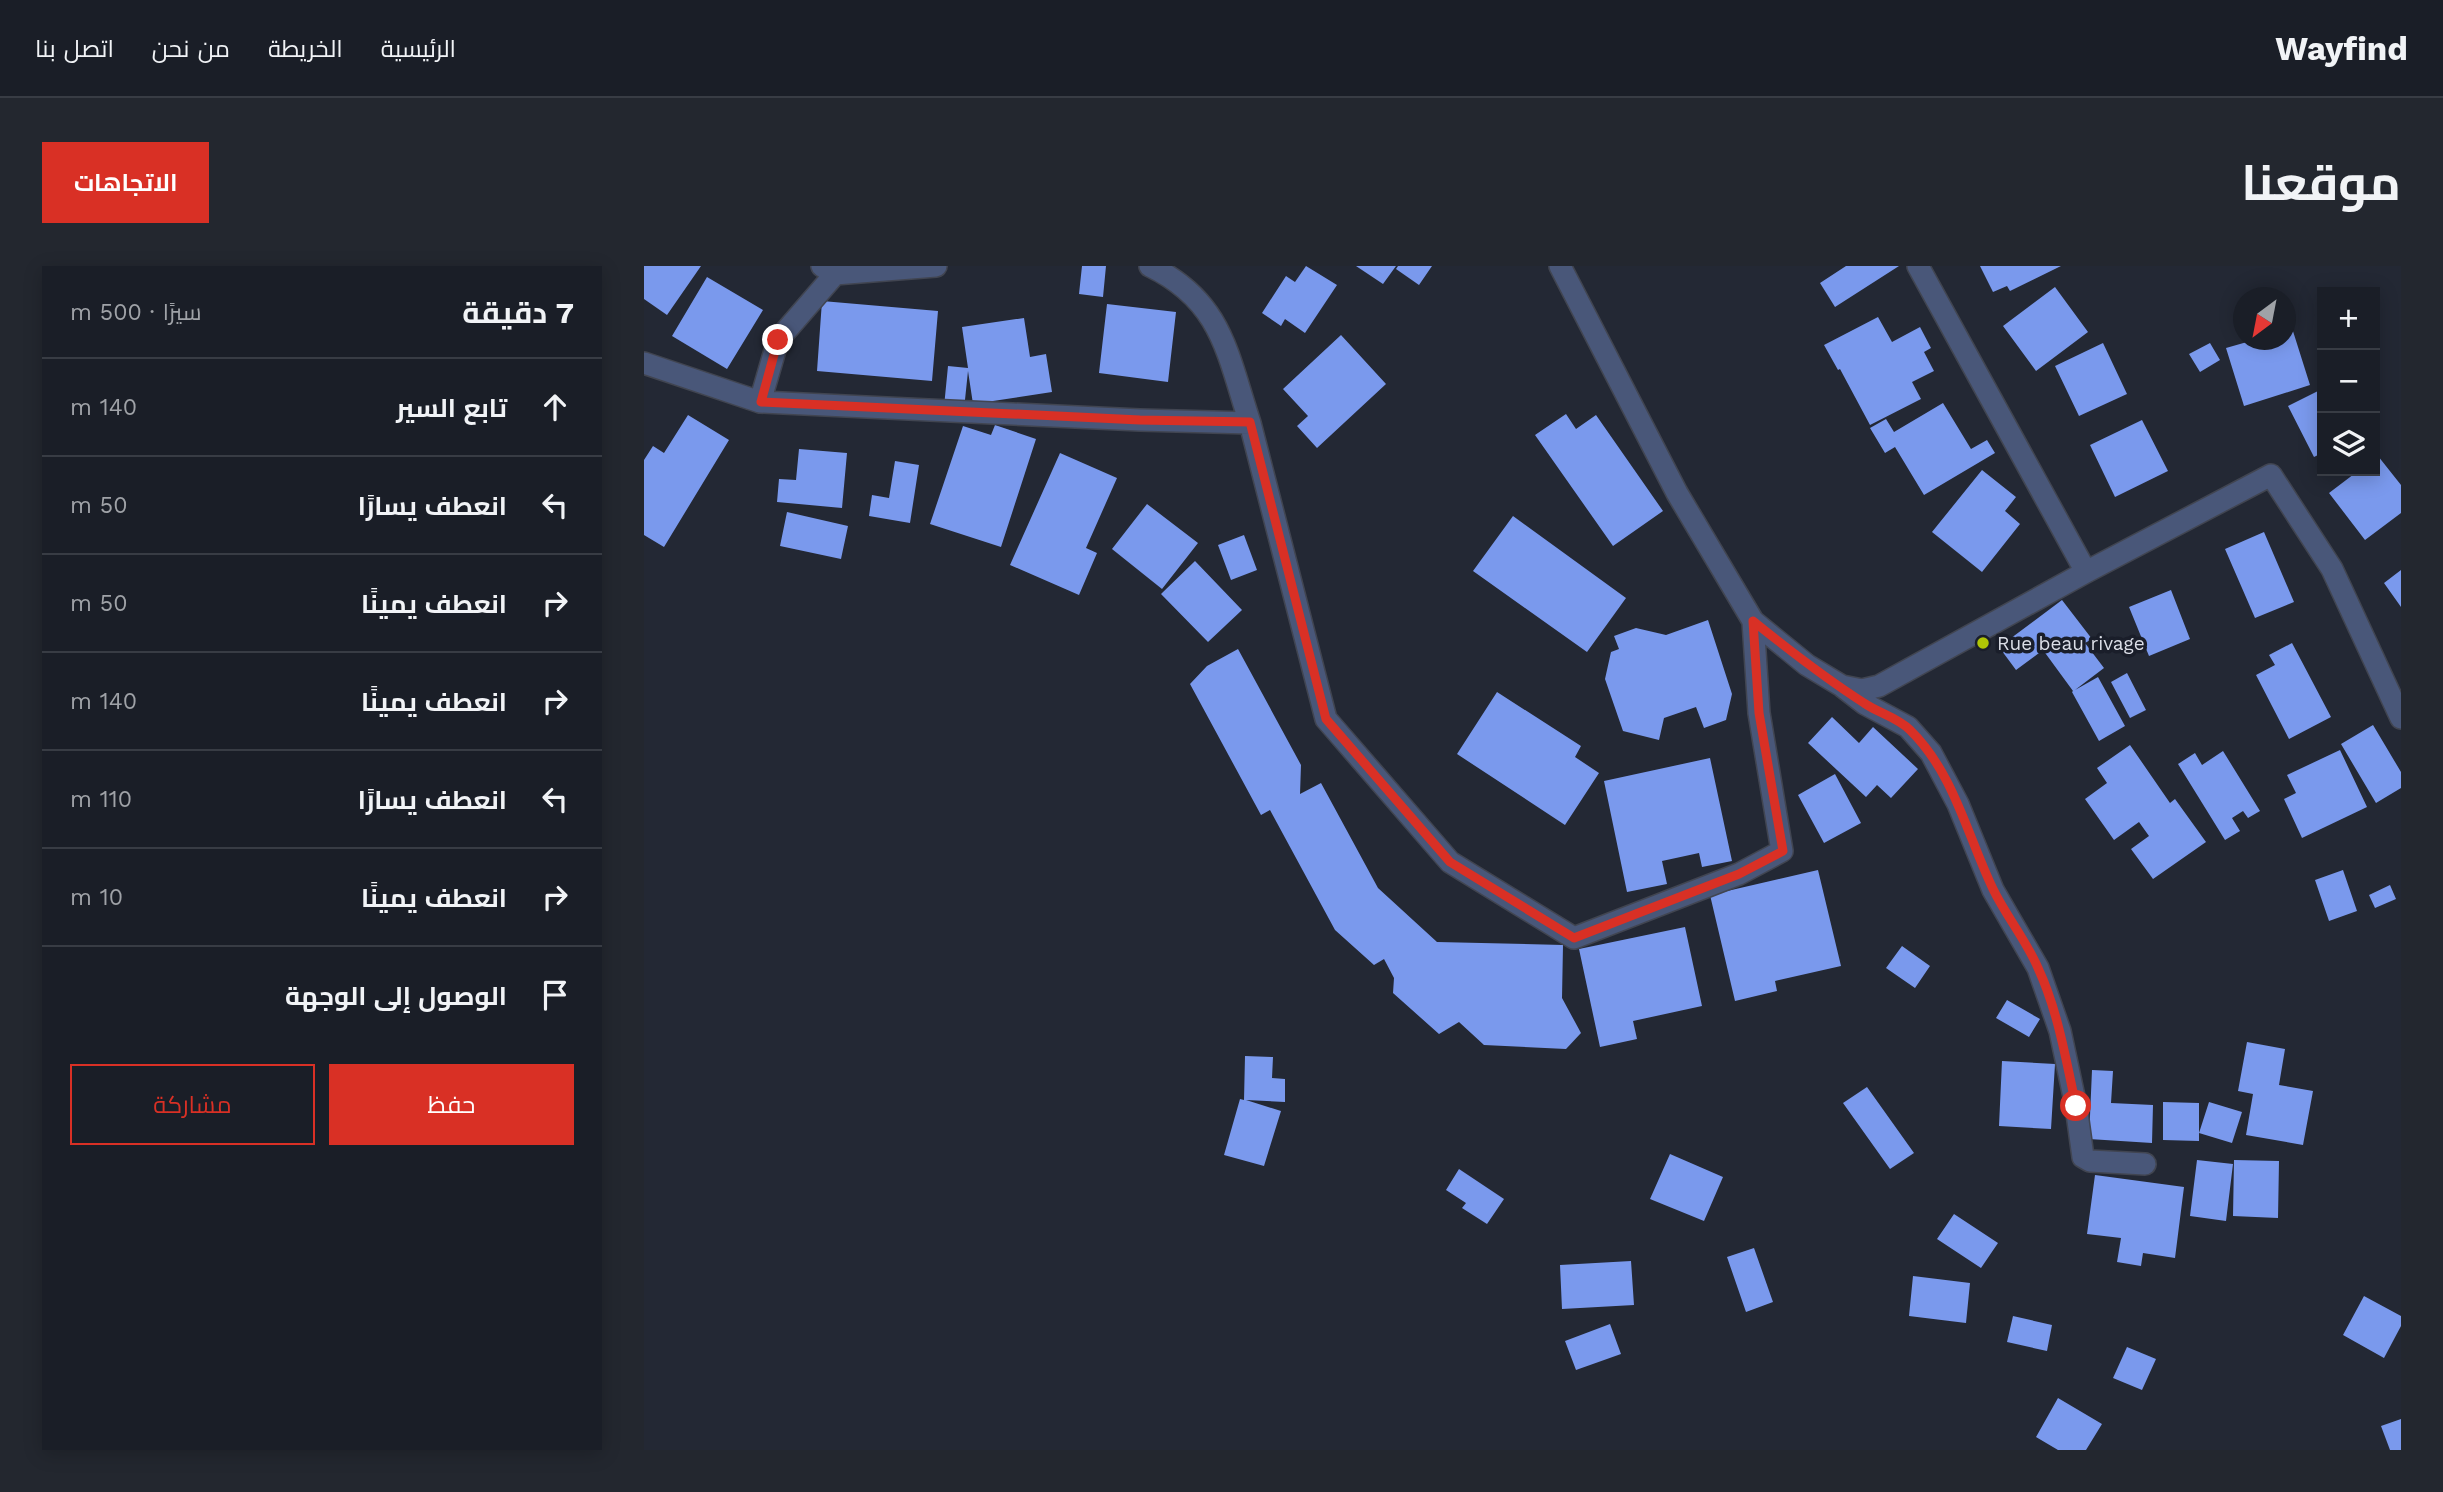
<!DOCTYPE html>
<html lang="ar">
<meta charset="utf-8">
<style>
:root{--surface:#1a1e27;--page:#23272f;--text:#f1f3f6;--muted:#9fa2a7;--line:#383c44;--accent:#d93025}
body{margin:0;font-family:"Work Sans",Cairo,sans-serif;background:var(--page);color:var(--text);direction:rtl}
.controls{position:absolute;right:21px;top:21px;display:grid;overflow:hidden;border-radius:0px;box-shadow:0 4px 18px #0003}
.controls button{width:63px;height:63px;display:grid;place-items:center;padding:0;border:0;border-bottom:2px solid var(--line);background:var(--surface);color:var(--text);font:35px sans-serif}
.compass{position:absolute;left:1589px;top:21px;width:63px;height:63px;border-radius:50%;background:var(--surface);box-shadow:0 4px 18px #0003;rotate:212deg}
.stop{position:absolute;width:21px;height:21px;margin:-16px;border:5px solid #d93025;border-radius:50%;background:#fff}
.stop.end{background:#d93025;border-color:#fff;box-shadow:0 2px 7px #0008}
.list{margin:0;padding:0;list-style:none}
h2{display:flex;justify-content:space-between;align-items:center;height:91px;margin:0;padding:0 28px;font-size:30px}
h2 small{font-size:23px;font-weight:400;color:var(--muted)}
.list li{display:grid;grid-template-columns:46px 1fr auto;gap:21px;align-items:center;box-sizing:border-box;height:98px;padding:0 28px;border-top:2px solid var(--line)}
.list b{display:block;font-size:26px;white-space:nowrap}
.list em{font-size:23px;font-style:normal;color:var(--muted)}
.actions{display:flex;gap:14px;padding:21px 28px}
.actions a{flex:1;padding:16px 0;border:2px solid var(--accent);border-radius:0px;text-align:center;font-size:24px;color:var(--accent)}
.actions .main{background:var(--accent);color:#fff}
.icon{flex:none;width:38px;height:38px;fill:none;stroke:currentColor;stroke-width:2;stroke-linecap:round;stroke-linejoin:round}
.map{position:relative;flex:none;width:1757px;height:1184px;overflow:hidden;direction:ltr;border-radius:0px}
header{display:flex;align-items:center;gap:42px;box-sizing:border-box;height:98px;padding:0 35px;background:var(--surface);border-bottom:2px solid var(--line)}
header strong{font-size:33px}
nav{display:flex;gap:38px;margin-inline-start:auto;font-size:24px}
.intro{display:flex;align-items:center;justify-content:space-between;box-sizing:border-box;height:168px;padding:0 42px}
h1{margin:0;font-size:49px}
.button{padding:18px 32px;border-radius:0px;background:var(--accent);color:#fff;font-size:24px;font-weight:700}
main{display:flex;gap:42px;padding:0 42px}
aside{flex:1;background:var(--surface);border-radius:0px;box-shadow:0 4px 18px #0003}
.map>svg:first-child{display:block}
.building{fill:#7a99ed}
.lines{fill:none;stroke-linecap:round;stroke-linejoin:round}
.minor-casing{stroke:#414551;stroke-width:24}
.minor{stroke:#495779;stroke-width:21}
.route{stroke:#d93025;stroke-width:9}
.poi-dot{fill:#afc506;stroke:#1a1e2a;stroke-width:2.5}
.labels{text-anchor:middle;stroke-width:7;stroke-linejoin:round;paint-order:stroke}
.poi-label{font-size:19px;fill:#dcdfe8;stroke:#1a1e2a;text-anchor:start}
</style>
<header>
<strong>Wayfind</strong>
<nav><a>الرئيسية</a><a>الخريطة</a><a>من نحن</a><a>اتصل بنا</a></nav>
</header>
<div class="intro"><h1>موقعنا</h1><a class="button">الاتجاهات</a></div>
<main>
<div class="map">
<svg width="1757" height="1184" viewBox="0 0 1757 1184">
<rect width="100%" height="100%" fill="#232834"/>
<!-- building -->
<path class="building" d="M0,0h57l-34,49 -23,-16z
M438,0h24l-3,31 -24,-3z
M662,0l31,19 -32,48 -20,-14 -4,7 -19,-13 24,-37 9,6z
M712,0h40l-13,18z
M754,0h34l-13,19 -23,-16z
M1202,0h53l-64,41 -15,-24z
M1336,0h81l-51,25 -3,-5 -14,6z
M63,11l56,33 -36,59 -55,-33z
M1411,21l33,45 -52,39 -33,-45z
M178,35l116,10 -6,70 -115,-10z
M463,38l69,8 -8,70 -69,-9z
M1234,51l14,25 28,-15 11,21 -7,4 10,19 -22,11 9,17 -51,26 -30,-56 -2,1 -14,-25z
M380,52l6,39 16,-3 6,38 -79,12 -5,-33 -5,48 -20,-2 5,-51 20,2 -6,-41z
M1648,62l18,57 -66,21 -18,-58 28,-8h32v-10z
M697,69l45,49 -69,64 -20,-22 11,-10 -25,-27z
M1459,77l24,51 -48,22 -24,-50z
M1566,77l10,17 -20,12 -11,-18z
M1678,123v64l-8,4 -26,-51z
M1299,137l28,46 16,-9 8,13 -71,42 -29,-48 -10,6 -15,-25 16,-9 8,13z
M922,148l10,15 20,-14 67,96 -50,35 -78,-111z
M44,149l41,25 -65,107 -20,-12v-75l9,-14 11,7z
M1498,154l26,51 -53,26 -25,-52z
M351,159l41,14 -35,108 -71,-23 33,-98 28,9z
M155,183l48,4 -5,55 -65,-6 2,-23 17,1z
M416,187l57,25 -31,70 11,5 -18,42 -69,-30z
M1734,190l23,29v28l-36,27 -36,-47 29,-22h17v-13z
M251,195l24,4 -9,58 -41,-7 3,-21 17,3z
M1338,204l34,27 -11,14 15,13 -38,48 -50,-40z
M503,238l51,39 -36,46 -50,-40z
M143,246l61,14 -7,33 -61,-13z
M869,250l113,82 -39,54 -114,-81z
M1620,266l30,70 -39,16 -30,-69z
M600,269l13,35 -26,10 -13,-35z
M551,295l47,49 -34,32 -47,-48z
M1757,304v37l-17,-24z
M1527,324l19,49 -41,17 -20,-49z
M1418,334l30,39 -7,4 19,25 -29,22 23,-13 27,49 -26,15 -27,-49 1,-1 -30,-41 -27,20 -17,-23z
M1064,354l24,74 -6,26 -22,8 -8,-21 -32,11 -5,22 -36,-9 -18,-52 6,-27 8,-3 -5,-13 22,-8 30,7z
M1648,377l39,74 -42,22 -33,-64 19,-10 -6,-10z
M594,383l63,116 -1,29 21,-11 57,105 59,54 126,3 -1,53 19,35 -15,16 -82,-4 -25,-23 -20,12 -46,-41 1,-15 -10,-19 -10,6 -39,-35 -65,-120 -9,5 -71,-131 17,-18z
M1483,407l19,37 -16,8 -19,-36z
M853,426l84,54 -6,11 24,16 -34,52 -108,-71z
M1188,451l27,26 14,-16 45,42 -27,29 -14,-13 -11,12 -58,-54z
M1729,459l28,47v16l-25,15 -35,-59z
M1486,479l40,58 5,-4 31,43 -53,37 -22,-30 18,-13 -10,-14 -25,18 -29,-41 22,-16 -10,-15z
M1696,484l27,57 -65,31 -18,-39 12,-6 -9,-18z
M1579,485l37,60 -12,7 -5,-7 -11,7 8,13 -15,9 -47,-76 17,-11 7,12z
M1066,492l22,103 -30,6 -3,-14 -37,8 5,23 -40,8 -23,-111z
M1191,508l26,49 -37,20 -26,-48z
M1174,604l23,96 -66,15 2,10 -42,10 -25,-106z
M1699,604l14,41 -28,10 -14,-41z
M1746,619l6,14 -21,9 -6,-13z
M1041,661l17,79 -69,15 4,18 -37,8 -21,-98z
M1258,680l28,20 -15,22 -29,-20z
M1363,734l33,19 -11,18 -33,-19z
M1603,776l38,7 -6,36 34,6 -10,54 -57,-10 7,-41 -15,-3z
M601,790l28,1 -1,21 13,1v23l-39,-2 35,11 -17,55 -40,-11 16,-56 4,1z
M1358,795l53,3 -4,65 -52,-3z
M1448,804l21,1 -2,32 42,2 -1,38 -63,-4z
M1223,821l47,66 -24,16 -47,-66z
M1519,836l36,1v38l-36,-1z
M1565,836l33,10 -10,31 -33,-10z
M1026,888l53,23 -19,44 -54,-22z
M1553,894l36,4 -7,57 -36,-5z
M1590,894l45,1 -1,57 -45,-2z
M815,903l45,30 -17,25 -25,-16 4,-5 -20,-13z
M1451,909l89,12 -9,71 -32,-5 -2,13 -24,-4 4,-24 -34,-4z
M1310,948l44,29 -17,25 -44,-29z
M1110,982l19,54 -27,10 -19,-55z
M987,995l3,44 -72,4 -2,-44z
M1269,1010l57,7 -4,40 -57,-7z
M1720,1030l37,20v10l-17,32 -41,-23z
M1369,1050l39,9 -5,26 -40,-9z
M966,1058l11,30 -45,16 -11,-29z
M1483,1081l29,12 -14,31 -29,-12z
M1414,1132l44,26 -16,26h-28l-22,-13z
M1757,1153v31h-11l-9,-24z"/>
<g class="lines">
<!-- minor casing -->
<g class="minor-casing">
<path id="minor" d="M178,0l13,8 101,-8
M506,0c72,35 77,87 100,157
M916,0l117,227 76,128 54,44 35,21 20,4 17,-4 207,-114 185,-97 61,94 69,149
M1274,0l168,306
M0,97l116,39 380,18 110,3 76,296 124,143 124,76 165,-64 43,-23 -23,-138 -6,-92
M116,136l18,-62 64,-74
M1199,421l22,17 43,23 23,26 27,51 35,86 45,78 22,63 16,75 7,51 7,4 55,3"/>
</g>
<!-- minor -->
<use href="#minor" class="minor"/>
</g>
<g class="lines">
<!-- route -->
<path class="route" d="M134,74l-17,62 379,18 110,2 76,297 124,143 124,76 165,-64 44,-23 -24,-138 -6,-92c36,29 72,57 111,82 14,10 33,14 46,27 44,43 57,105 83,159 13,27 33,51 45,79 20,43 28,92 38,138"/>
</g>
<!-- markers -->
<circle class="poi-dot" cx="1339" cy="377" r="7"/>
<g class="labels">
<!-- poi labels -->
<g class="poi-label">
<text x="1353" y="384">Rue beau rivage</text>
</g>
</g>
</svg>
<div class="controls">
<button>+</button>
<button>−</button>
<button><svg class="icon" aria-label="layers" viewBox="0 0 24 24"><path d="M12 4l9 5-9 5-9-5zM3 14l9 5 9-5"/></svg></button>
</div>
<svg class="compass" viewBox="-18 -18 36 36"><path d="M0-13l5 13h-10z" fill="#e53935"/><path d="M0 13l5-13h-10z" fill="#9fa2a7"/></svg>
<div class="stop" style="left:1432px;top:840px"></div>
<div class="stop end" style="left:134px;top:74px"></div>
</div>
<aside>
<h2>7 دقيقة<small>سيرًا · 500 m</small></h2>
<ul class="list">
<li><svg class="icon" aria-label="ahead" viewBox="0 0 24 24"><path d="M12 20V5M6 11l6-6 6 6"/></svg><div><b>تابع السير</b></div><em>140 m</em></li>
<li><svg class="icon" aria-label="left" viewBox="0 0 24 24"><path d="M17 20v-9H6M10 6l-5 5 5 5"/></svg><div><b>انعطف يسارًا</b></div><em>50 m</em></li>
<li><svg class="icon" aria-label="right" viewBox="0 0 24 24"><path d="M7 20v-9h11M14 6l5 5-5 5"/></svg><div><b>انعطف يمينًا</b></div><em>50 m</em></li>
<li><svg class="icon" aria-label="right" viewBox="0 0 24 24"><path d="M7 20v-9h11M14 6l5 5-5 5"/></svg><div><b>انعطف يمينًا</b></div><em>140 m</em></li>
<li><svg class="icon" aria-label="left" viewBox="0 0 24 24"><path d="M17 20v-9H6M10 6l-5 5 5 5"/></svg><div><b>انعطف يسارًا</b></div><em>110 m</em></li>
<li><svg class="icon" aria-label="right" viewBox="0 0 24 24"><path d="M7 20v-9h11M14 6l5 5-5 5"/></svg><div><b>انعطف يمينًا</b></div><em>10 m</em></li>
<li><svg class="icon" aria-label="arrive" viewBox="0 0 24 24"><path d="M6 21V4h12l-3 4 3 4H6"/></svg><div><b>الوصول إلى الوجهة</b></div></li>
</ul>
<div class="actions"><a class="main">حفظ</a><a>مشاركة</a></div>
</aside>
</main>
